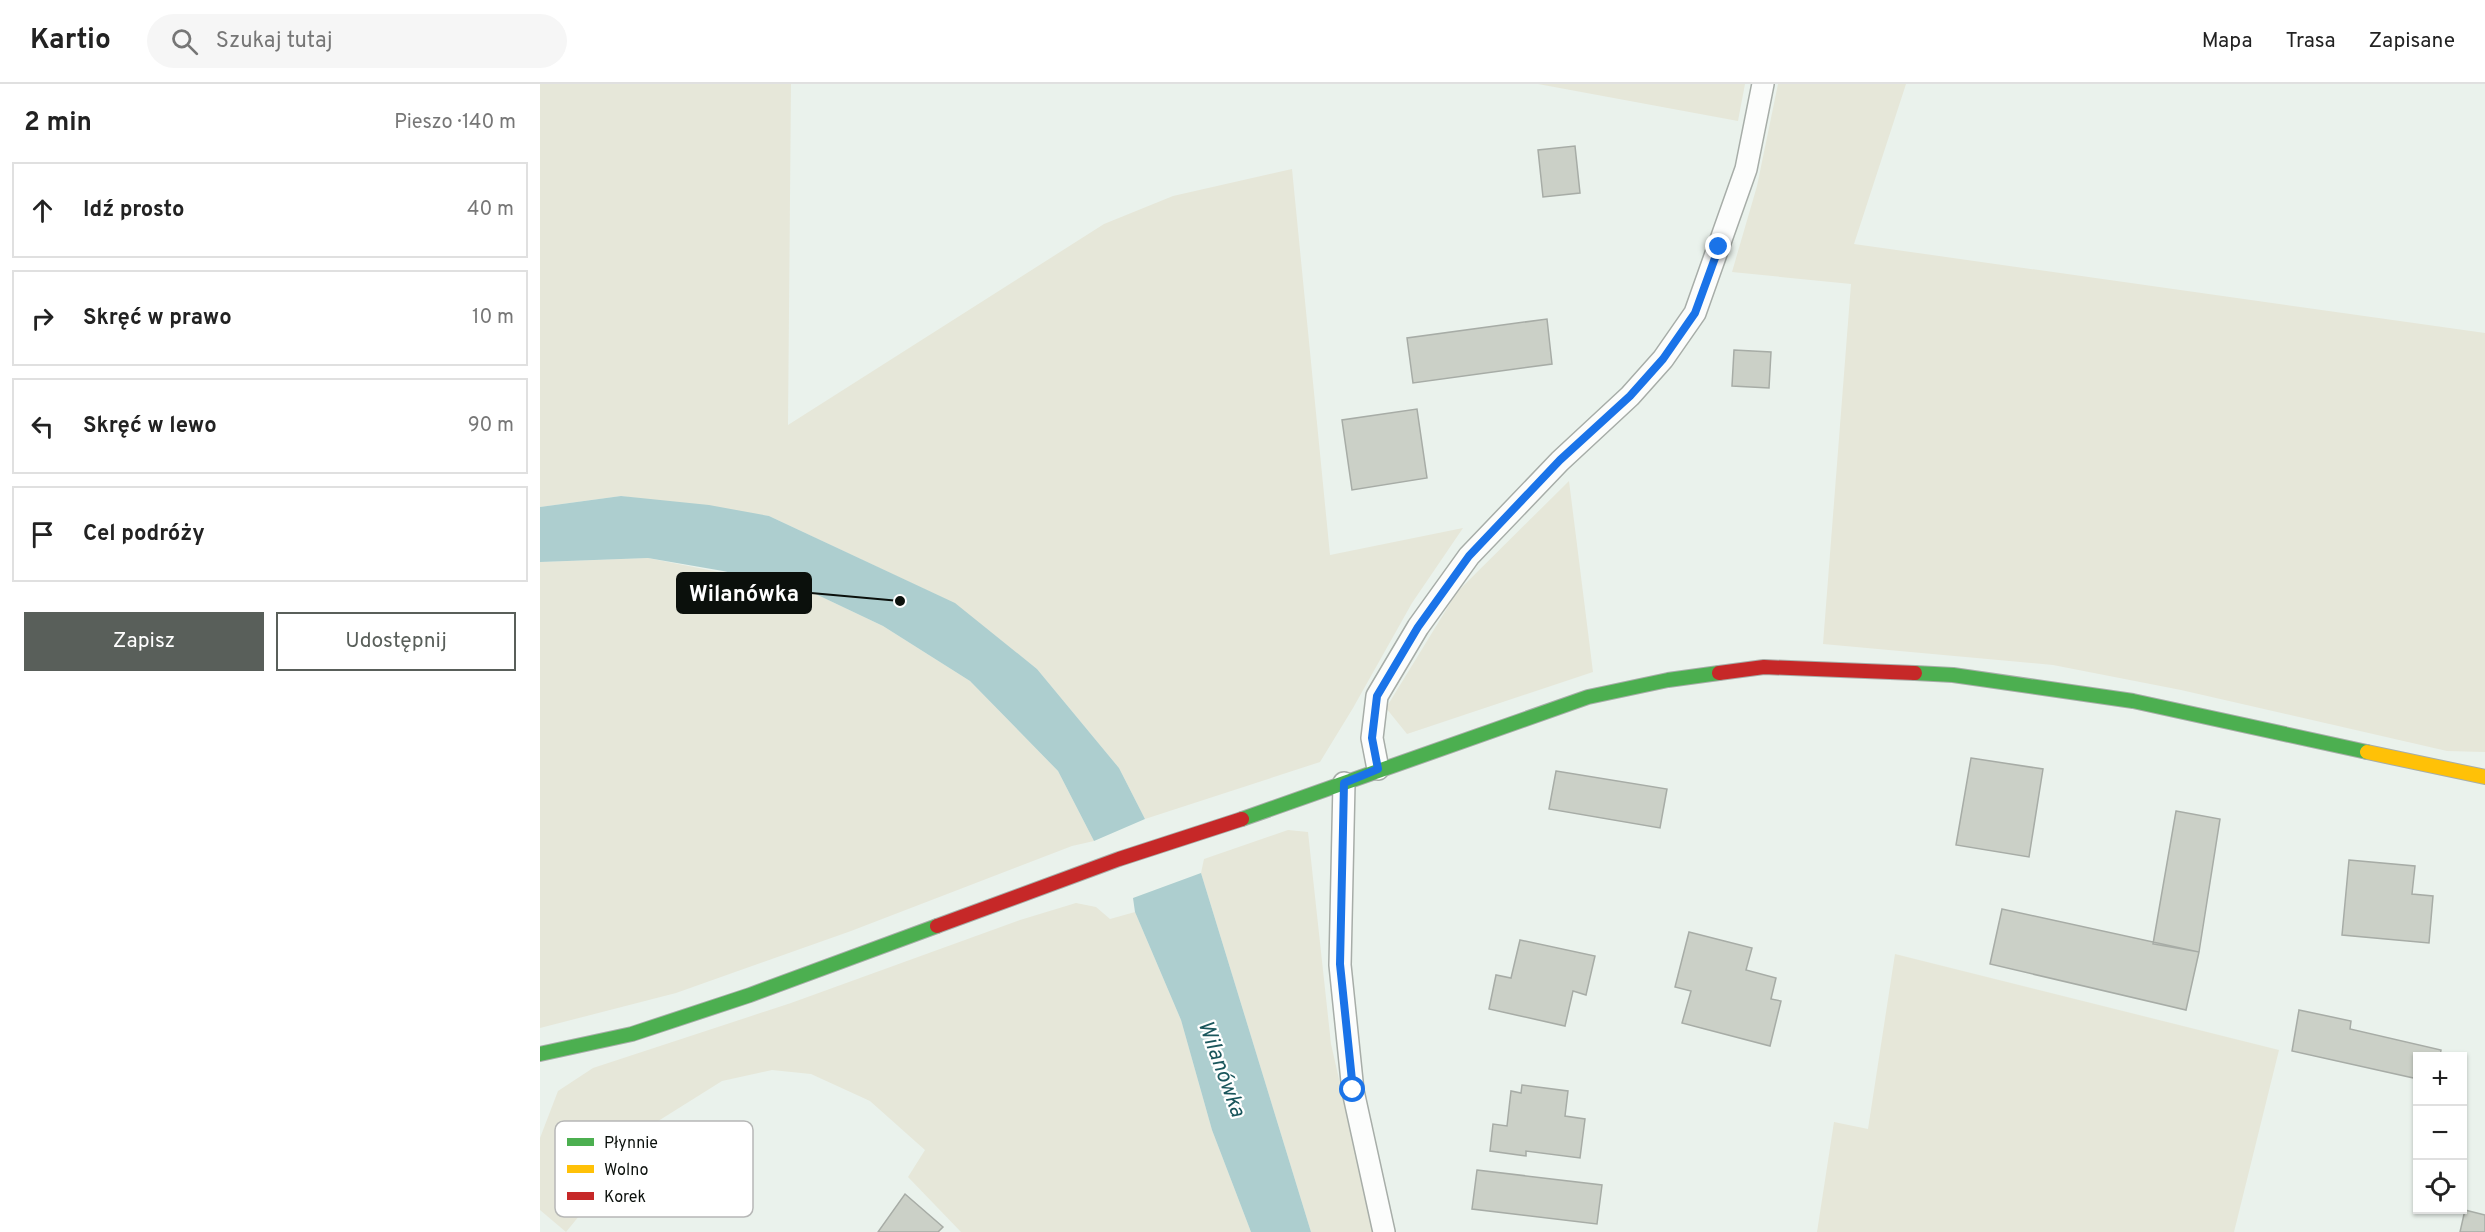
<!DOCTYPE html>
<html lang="pl">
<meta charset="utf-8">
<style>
:root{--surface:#fff;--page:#f6f6f6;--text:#222;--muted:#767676;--line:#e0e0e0;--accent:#595f5a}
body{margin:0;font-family:Overpass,sans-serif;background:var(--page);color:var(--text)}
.controls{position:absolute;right:18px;bottom:18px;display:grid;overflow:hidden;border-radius:0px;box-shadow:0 2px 4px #0004}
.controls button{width:54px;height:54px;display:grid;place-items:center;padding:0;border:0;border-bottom:2px solid var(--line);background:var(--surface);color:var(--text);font:30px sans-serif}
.stop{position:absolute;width:18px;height:18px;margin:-14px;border:4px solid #1a73e8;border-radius:50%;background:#fff}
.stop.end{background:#1a73e8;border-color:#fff;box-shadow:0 2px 6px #0008}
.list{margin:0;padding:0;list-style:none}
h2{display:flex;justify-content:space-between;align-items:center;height:78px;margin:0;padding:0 24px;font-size:26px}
h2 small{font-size:20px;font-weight:400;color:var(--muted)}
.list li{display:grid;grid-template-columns:39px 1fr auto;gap:18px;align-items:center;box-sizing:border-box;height:96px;margin:0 12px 12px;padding:0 12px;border:2px solid var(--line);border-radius:0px}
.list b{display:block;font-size:22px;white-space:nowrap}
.list em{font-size:20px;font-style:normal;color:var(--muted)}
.actions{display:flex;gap:12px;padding:18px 24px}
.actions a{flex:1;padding:14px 0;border:2px solid var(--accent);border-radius:0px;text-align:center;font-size:21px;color:var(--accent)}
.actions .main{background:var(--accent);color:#fff}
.icon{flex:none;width:33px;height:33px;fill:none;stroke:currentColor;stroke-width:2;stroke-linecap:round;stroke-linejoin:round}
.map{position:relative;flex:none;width:1945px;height:1148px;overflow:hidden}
header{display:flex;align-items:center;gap:36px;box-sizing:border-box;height:84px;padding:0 30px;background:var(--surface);border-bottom:2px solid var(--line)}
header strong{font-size:28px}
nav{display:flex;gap:33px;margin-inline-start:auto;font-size:21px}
.search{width:420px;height:54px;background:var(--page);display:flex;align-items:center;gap:15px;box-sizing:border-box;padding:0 21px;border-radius:33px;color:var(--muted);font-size:22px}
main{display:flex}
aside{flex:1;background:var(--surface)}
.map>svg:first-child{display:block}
.green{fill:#e6e7d9}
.water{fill:#adcecf}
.building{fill:#cbd0c7;stroke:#a7aca6;stroke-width:1.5}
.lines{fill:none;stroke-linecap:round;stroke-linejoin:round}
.lane-casing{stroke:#a7ada8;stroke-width:24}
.fast-casing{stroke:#a7ada8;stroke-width:16}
.slow-casing{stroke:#a7ada8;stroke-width:16}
.jam-casing{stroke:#a7ada8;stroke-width:16}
.lane{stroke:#fcfdfc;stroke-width:21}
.fast{stroke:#4caf50;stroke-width:14}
.slow{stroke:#ffc107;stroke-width:14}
.jam{stroke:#c62828;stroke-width:14}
.route{stroke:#1a73e8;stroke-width:8}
.labels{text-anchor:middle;stroke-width:4.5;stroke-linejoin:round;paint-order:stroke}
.water-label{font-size:22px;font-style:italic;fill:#1a565c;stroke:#fff}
.key{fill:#fff;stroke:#b6b7b6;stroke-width:1.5}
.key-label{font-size:16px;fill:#0b100c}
.leader{fill:none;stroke:#0b100c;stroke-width:2}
.callout-dot{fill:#0b100c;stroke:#fff;stroke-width:2}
.callout{fill:#0b100c;stroke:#0b100c;stroke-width:2}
.callout-label{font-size:22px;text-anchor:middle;font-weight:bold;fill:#fff}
</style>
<header>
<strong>Kartio</strong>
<div class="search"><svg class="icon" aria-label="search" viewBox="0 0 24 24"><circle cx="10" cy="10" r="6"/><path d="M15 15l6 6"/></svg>Szukaj tutaj</div>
<nav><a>Mapa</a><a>Trasa</a><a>Zapisane</a></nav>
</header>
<main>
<aside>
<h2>2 min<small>Pieszo · 140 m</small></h2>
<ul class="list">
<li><svg class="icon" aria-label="ahead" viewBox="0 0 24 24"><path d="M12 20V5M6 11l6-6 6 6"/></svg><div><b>Idź prosto</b></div><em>40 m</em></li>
<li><svg class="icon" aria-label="right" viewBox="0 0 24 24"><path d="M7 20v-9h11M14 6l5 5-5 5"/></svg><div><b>Skręć w prawo</b></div><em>10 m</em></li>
<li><svg class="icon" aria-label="left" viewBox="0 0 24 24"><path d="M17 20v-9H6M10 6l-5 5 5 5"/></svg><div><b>Skręć w lewo</b></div><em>90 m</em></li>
<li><svg class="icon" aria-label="arrive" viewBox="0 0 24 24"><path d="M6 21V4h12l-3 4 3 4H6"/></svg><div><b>Cel podróży</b></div></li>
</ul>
<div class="actions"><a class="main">Zapisz</a><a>Udostępnij</a></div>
</aside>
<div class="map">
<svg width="1945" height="1148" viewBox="0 0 1945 1148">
<rect width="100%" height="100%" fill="#eaf2ec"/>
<!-- green -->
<path class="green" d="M0,0h251l-3,341 316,-201 69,-28 119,-27 38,386 133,-27 -51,75 -59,105 -33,54 -175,57 -26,-51 -82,-99 -83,-66 -185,-87 -148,-20 -81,11z
M998,0h207l-7,37z
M1238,0h128l-52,160 631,89v419l-38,-1 -266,-61 -128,-25 -230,-21 28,-360 -119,-12 25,-86z
M1029,397l24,191 -186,62 -21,-26 71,-116z
M108,474l157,31 78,37 87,55 88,90 36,70 -22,5 -221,85 -175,62 -136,35v-466z
M748,746l20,2 23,212 43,188h-63l-110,-359 3,-14z
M536,819l20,4 14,12 25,-7 46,108 31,110 39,102h-290l-53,-55 17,-27 -55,-49 -59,-27 -39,-4 -50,11 -67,42 -89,109 -26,-22v-72l18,-47 35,-23 198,-65 229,-83z
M1355,870l384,96 -45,182h-417l17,-110 34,7z"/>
<!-- water -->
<path class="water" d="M81,412l88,9 60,11 186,87 82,66 82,99 26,51 -51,22 -36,-70 -88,-90 -87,-55 -78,-37 -82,-18 -75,-13 -108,4v-55z
M661,789l110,359h-60l-39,-102 -31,-110 -46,-108 -2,-14z"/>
<!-- building -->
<path class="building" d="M1035,62l5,47 -37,4 -5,-47z
M1007,235l5,45 -139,19 -6,-45z
M1194,266l37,2 -2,36 -37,-2z
M877,325l10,69 -75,12 -10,-70z
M1431,674l72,11 -14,88 -73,-12z
M1016,687l111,18 -7,39 -111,-19z
M1636,727l44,8 -21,133 -46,-8z
M1809,776l66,6 -3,28 21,2 -4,47 -87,-8z
M1462,825l197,43 -13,58 -196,-46z
M1149,848l63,16 -6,22 30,8 -5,21 10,2 -11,45 -88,-23 9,-32 -16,-4z
M980,856l75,16 -9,39 -13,-4 -8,35 -76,-17 7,-34 15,3z
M1759,926l52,11 -1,8 91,21 -1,6h-22v23l-126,-28z
M982,1001l46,6 -3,25 20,3 -5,39 -54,-7v5l-36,-5 3,-27 14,2 4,-35 10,2z
M937,1086l125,15 -5,39 -125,-15z
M365,1110l38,33 -5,5h-60z
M1925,1126l20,5v17h-25z"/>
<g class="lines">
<!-- lane casing -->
<g class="lane-casing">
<path id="lane" d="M838,685l-6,-31 5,-42 41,-69 51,-71 91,-95 70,-65 33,-37 32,-46 51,-144 17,-85
M804,699l-4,182 13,126 31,141"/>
</g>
<!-- fast casing -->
<g class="fast-casing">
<path id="fast" d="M1375,589l38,2 180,26 234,51
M702,735l346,-122 80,-17 51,-7
M0,970l92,-20 118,-39 187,-69"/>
</g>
<!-- slow casing -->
<g class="slow-casing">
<path id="slow" d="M1827,668l118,25"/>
</g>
<!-- jam casing -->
<g class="jam-casing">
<path id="jam" d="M1179,589l45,-6 151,6
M397,842l182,-67 123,-40"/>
</g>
<!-- lane -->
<use href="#lane" class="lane"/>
<!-- fast -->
<use href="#fast" class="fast"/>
<!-- slow -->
<use href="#slow" class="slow"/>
<!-- jam -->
<use href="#jam" class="jam"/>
</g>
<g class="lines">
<!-- route -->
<path class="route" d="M813,1006l-13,-126 4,-181 34,-14 -6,-31 5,-42 41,-69 51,-71 91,-96 70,-64 33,-37 32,-46 24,-66"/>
</g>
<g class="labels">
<!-- water labels -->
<g class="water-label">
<text transform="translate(683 984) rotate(70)" y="8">Wilanówka</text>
</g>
</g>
<!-- legend -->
<rect x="15" y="1037" width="198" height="96" rx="9" class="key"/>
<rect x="27" y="1054" width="27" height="8" fill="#4caf50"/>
<rect x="27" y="1081" width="27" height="8" fill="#ffc107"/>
<rect x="27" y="1108" width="27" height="8" fill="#c62828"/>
<g class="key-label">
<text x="64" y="1064">Płynnie</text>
<text x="64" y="1091">Wolno</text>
<text x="64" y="1118">Korek</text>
</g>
<!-- callouts -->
<path class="leader" d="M360 517L271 509"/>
<circle class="callout-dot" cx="360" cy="517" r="6"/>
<rect class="callout" x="137" y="489" width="134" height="40" rx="6"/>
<g class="callout-label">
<text x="204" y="517">Wilanówka</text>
</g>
</svg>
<div class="controls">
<button>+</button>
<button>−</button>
<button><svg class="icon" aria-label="locate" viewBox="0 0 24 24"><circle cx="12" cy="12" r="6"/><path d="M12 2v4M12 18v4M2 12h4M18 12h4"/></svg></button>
</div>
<div class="stop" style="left:813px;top:1006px"></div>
<div class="stop end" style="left:1179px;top:163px"></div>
</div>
</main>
